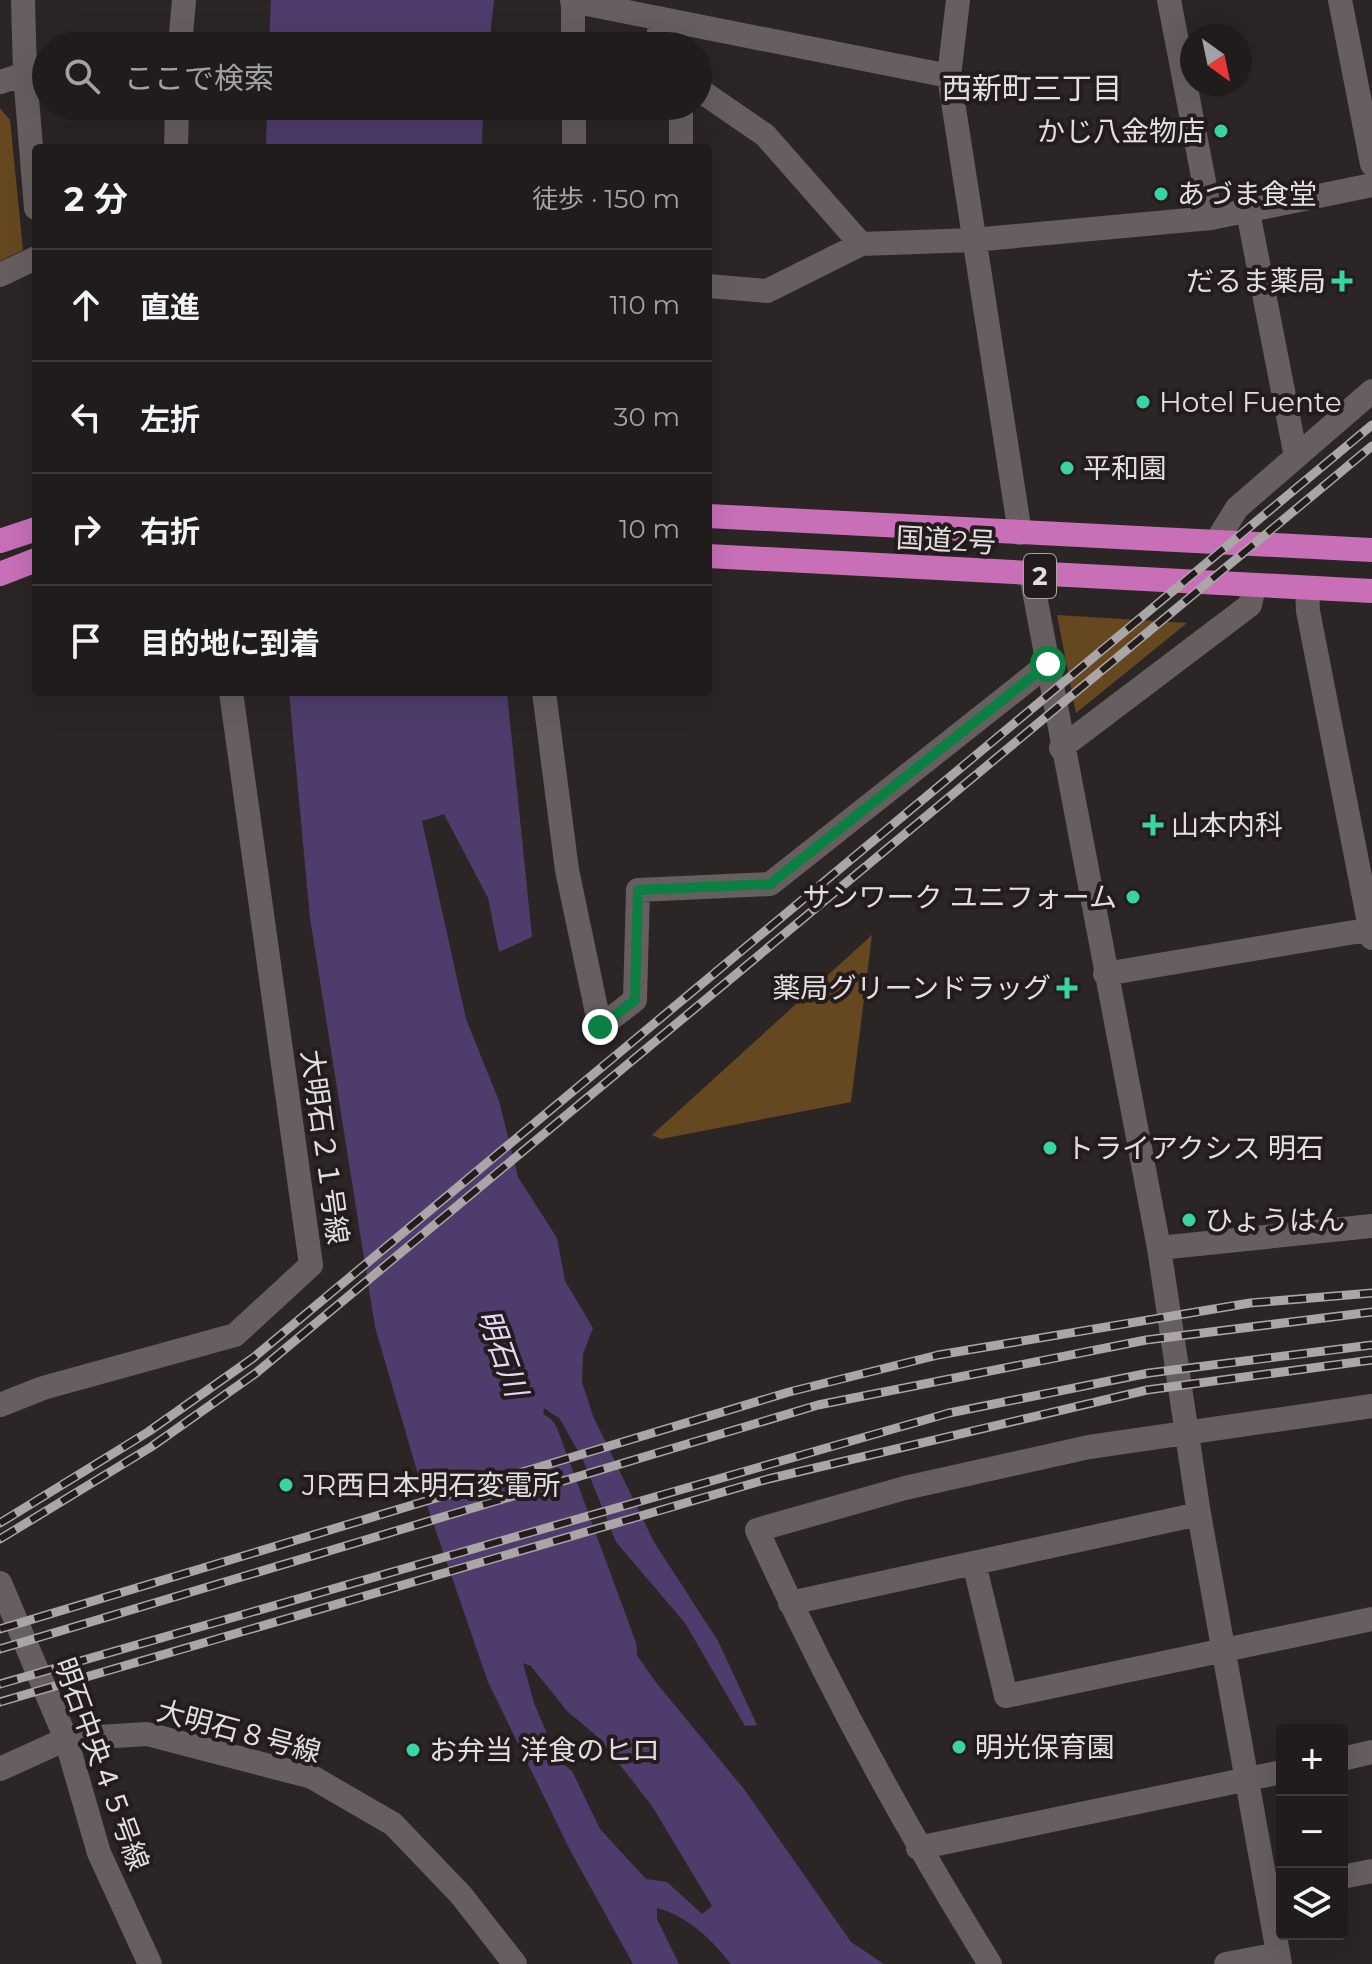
<!DOCTYPE html>
<html lang="ja">
<meta charset="utf-8">
<style>
:root{--surface:#211c1c;--page:#2d2929;--text:#f1f3f6;--muted:#a2a1a3;--line:#3e3a3b}
body{margin:0;font-family:Montserrat,"Noto Sans JP",sans-serif;background:var(--page);color:var(--text)}
.controls{position:absolute;right:24px;bottom:24px;display:grid;overflow:hidden;border-radius:8px;box-shadow:0 8px 32px #0002}
.controls button{width:72px;height:72px;display:grid;place-items:center;padding:0;border:0;border-bottom:2px solid var(--line);background:var(--surface);color:var(--text);font:40px sans-serif}
.compass{position:absolute;left:1180px;top:24px;width:72px;height:72px;border-radius:50%;background:var(--surface);box-shadow:0 8px 32px #0002;rotate:147deg}
.stop{position:absolute;width:24px;height:24px;margin:-18px;border:6px solid #0b8043;border-radius:50%;background:#fff}
.stop.end{background:#0b8043;border-color:#fff;box-shadow:0 2px 8px #0008}
.list{margin:0;padding:0;list-style:none}
h2{display:flex;justify-content:space-between;align-items:center;height:104px;margin:0;padding:0 32px;font-size:34px}
h2 small{font-size:26px;font-weight:400;color:var(--muted)}
.list li{display:grid;grid-template-columns:52px 1fr auto;gap:24px;align-items:center;box-sizing:border-box;height:112px;padding:0 32px;border-top:2px solid var(--line)}
.list b{display:block;font-size:30px;white-space:nowrap}
.list em{font-size:26px;font-style:normal;color:var(--muted)}
.icon{flex:none;width:44px;height:44px;fill:none;stroke:currentColor;stroke-width:2;stroke-linecap:round;stroke-linejoin:round}
.map{position:relative;flex:none;width:1372px;height:1964px;overflow:hidden}
.search{position:absolute;background:var(--surface);box-shadow:0 8px 32px #0002;left:32px;top:32px;width:680px;height:88px;display:flex;align-items:center;gap:20px;box-sizing:border-box;padding:0 28px;border-radius:44px;color:var(--muted);font-size:30px}
.panel{position:absolute;background:var(--surface);box-shadow:0 8px 32px #0002;left:32px;top:144px;width:680px;height:552px;border-radius:8px}
.map>svg:first-child{display:block}
.green{fill:#664820}
.water{fill:#4f3c6c;fill-rule:evenodd}
.lines{fill:none;stroke-linecap:round;stroke-linejoin:round}
.river{stroke:#4f3c6c;stroke-width:52}
.minor{stroke:#675e5f;stroke-width:24}
.highway{stroke:#c86fb8;stroke-width:24}
.rail-casing{stroke:#aaa5a6;stroke-width:9}
.rail{stroke:#231b1c;stroke-width:6;stroke-dasharray:18;stroke-linecap:butt}
.route{stroke:#0b8043;stroke-width:10}
.poi-dot{fill:#38d4a6;stroke:#231b1c;stroke-width:3}
.labels{text-anchor:middle;stroke-width:8;stroke-linejoin:round;paint-order:stroke}
.shield{fill:#231b1c;stroke:#a9a3a4;stroke-width:2}
.shield-label{font-size:26px;font-weight:bold;fill:#e2ddde}
.poi-label{font-size:28px;fill:#e2ddde;stroke:#231b1c;text-anchor:start}
.street-label{font-size:28px;fill:#e2ddde;stroke:#231b1c}
.neighbourhood-label{font-size:30px;fill:#e2ddde;stroke:#231b1c}
.water-label{font-size:30px;font-style:italic;fill:#e3d7f7;stroke:#231b1c}
</style>
<div class="map">
<svg width="1372" height="1964" viewBox="0 0 1372 1964">
<rect width="100%" height="100%" fill="#2c2526"/>
<!-- green -->
<path class="green" d="M0,108l10,12 13,130 -23,11z
M1057,615l130,8 -111,90z
M872,935l-21,167 -190,37 -9,-4z"/>
<!-- water -->
<path class="water" d="M271,0h223l-5,46h-220z
M267,106h216l-1,42h-216z
M289,692h218l25,245 -33,15 -11,-54 -44,-84 -22,7 44,198 33,82 19,76 39,61 8,43 28,47 -10,26 -1,28 11,34 61,126 64,99 39,84 -12,1 -60,-103 -69,-81 -32,-80 -24,-43 -16,-11 -5,39 40,127 79,111 86,104 107,153 33,22h-153c-19,-24 -43,-48 -74,-56v11l22,45h-46l-62,-112 -83,-170 -62,-180 -51,-175 -65,-409zM523,1663l8,3 36,45 32,27 53,68 60,100 -10,8 -35,-32 -21,-3 -46,-50 -28,-58 -14,-11 -24,-57z"/>
<g class="lines">
<!-- river -->
<path class="river" d="M533,1438l78,212"/>
<!-- minor -->
<path class="minor" d="M23,0l2,74 11,134
M573,0v46
M958,0l-9,76 71,457
M1169,0l42,218
M1340,0l32,164
M572,1l377,75
M180,46l4,-46
M659,46v-28
M0,82l25,-8h21
M698,89l67,46 96,109
M574,106v42
M681,106v42
M176,148l1,-42
M1248,212l48,245
M0,275l36,-17
M708,286l59,5 94,-47 112,-4 238,-22 161,-33
M1216,542l21,-34 135,-117
M1031,575l128,673 40,266 81,450
M1307,588l1,23 64,327
M544,692l23,178 33,157 35,-27 3,-110 132,-6 278,-220
M1061,748l189,-143 4,-19
M1105,974l267,-45
M1159,1248l213,-22
M0,1405l43,-17 192,-53 76,-70 -80,-573
M974,1563l32,133 366,-77
M0,1583l66,156 33,114 51,111
M790,1603l409,-89
M1342,1759l30,-7
M0,1769l66,-30 81,-5 165,43 81,47 68,71 54,69
M918,1848l364,-76
M1342,1877l30,-6
M990,1964c-87,-140 -165,-283 -233,-434l148,-42 184,-41 283,-41
M1226,1964l52,-10"/>
<!-- highway -->
<path class="highway" d="M708,516l664,34
M0,541l36,-12
M708,556l664,35
M0,574l36,-14"/>
<!-- rail casing -->
<g class="rail-casing">
<path id="rail" d="M0,1523l148,-91 105,-74 1119,-933
M0,1539l151,-92 105,-74 1116,-927
M0,1629l789,-237 149,-37 312,-52 122,-10
M0,1649l818,-244 328,-65 226,-28
M0,1684l949,-271 200,-40 223,-28
M0,1702l768,-223 379,-89 225,-30"/>
</g>
<!-- rail -->
<use href="#rail" class="rail"/>
</g>
<g class="lines">
<!-- route -->
<path class="route" d="M600,1027l35,-27 3,-110 132,-6 278,-220"/>
</g>
<!-- markers -->
<g class="poi-dot">
<circle cx="1221" cy="131" r="8"/>
<circle cx="1161" cy="194" r="8"/>
<path d="M1338 269h8v8h8v8h-8v8h-8v-8h-8v-8h8z"/>
<circle cx="1143" cy="402" r="8"/>
<circle cx="1067" cy="468" r="8"/>
<path d="M1149 813h8v8h8v8h-8v8h-8v-8h-8v-8h8z"/>
<circle cx="1133" cy="897" r="8"/>
<path d="M1063 976h8v8h8v8h-8v8h-8v-8h-8v-8h8z"/>
<circle cx="1050" cy="1148" r="8"/>
<circle cx="1189" cy="1220" r="8"/>
<circle cx="286" cy="1485" r="8"/>
<circle cx="959" cy="1747" r="8"/>
<circle cx="413" cy="1750" r="8"/>
</g>
<g class="labels">
<!-- shield labels -->
<rect class="shield" x="1024" y="554" width="32" height="44" rx="6"/>
<g class="shield-label">
<text x="1040" y="585">2</text>
</g>
<!-- poi labels -->
<g class="poi-label">
<text x="1205" y="141" text-anchor="end">かじ八金物店</text>
<text x="1177" y="204">あづま食堂</text>
<text x="1326" y="291" text-anchor="end">だるま薬局</text>
<text x="1159" y="412">Hotel Fuente</text>
<text x="1083" y="478">平和園</text>
<text x="1171" y="835">山本内科</text>
<text x="1117" y="907" text-anchor="end">サンワーク ユニフォーム</text>
<text x="1051" y="998" text-anchor="end">薬局グリーンドラッグ</text>
<text x="1066" y="1158">トライアクシス 明石</text>
<text x="1205" y="1230">ひょうはん</text>
<text x="302" y="1495">JR西日本明石変電所</text>
<text x="975" y="1757">明光保育園</text>
<text x="429" y="1760">お弁当 洋食のヒロ</text>
</g>
<!-- street labels -->
<g class="street-label">
<text transform="translate(946 540) rotate(3)" y="10">国道2号</text>
<text transform="translate(325 1147) rotate(82)" y="10">大明石２１号線</text>
<text transform="translate(239 1731) rotate(15)" y="10">大明石８号線</text>
<text transform="translate(102 1764) rotate(70)" y="10">明石中央４５号線</text>
</g>
<!-- neighbourhood labels -->
<g class="neighbourhood-label">
<text x="1032" y="99">西新町三丁目</text>
</g>
<!-- water labels -->
<g class="water-label">
<text transform="translate(502 1353) rotate(70)" y="10">明石川</text>
</g>
</g>
</svg>
<div class="controls">
<button>+</button>
<button>−</button>
<button><svg class="icon" aria-label="layers" viewBox="0 0 24 24"><path d="M12 4l9 5-9 5-9-5zM3 14l9 5 9-5"/></svg></button>
</div>
<svg class="compass" viewBox="-18 -18 36 36"><path d="M0-13l5 13h-10z" fill="#e53935"/><path d="M0 13l5-13h-10z" fill="#a2a1a3"/></svg>
<div class="stop" style="left:1048px;top:664px"></div>
<div class="stop end" style="left:600px;top:1027px"></div>
<div class="search"><svg class="icon" aria-label="search" viewBox="0 0 24 24"><circle cx="10" cy="10" r="6"/><path d="M15 15l6 6"/></svg>ここで検索</div>
<section class="panel">
<h2>2 分<small>徒歩 · 150 m</small></h2>
<ul class="list">
<li><svg class="icon" aria-label="ahead" viewBox="0 0 24 24"><path d="M12 20V5M6 11l6-6 6 6"/></svg><div><b>直進</b></div><em>110 m</em></li>
<li><svg class="icon" aria-label="left" viewBox="0 0 24 24"><path d="M17 20v-9H6M10 6l-5 5 5 5"/></svg><div><b>左折</b></div><em>30 m</em></li>
<li><svg class="icon" aria-label="right" viewBox="0 0 24 24"><path d="M7 20v-9h11M14 6l5 5-5 5"/></svg><div><b>右折</b></div><em>10 m</em></li>
<li><svg class="icon" aria-label="arrive" viewBox="0 0 24 24"><path d="M6 21V4h12l-3 4 3 4H6"/></svg><div><b>目的地に到着</b></div></li>
</ul>
</section>
</div>
